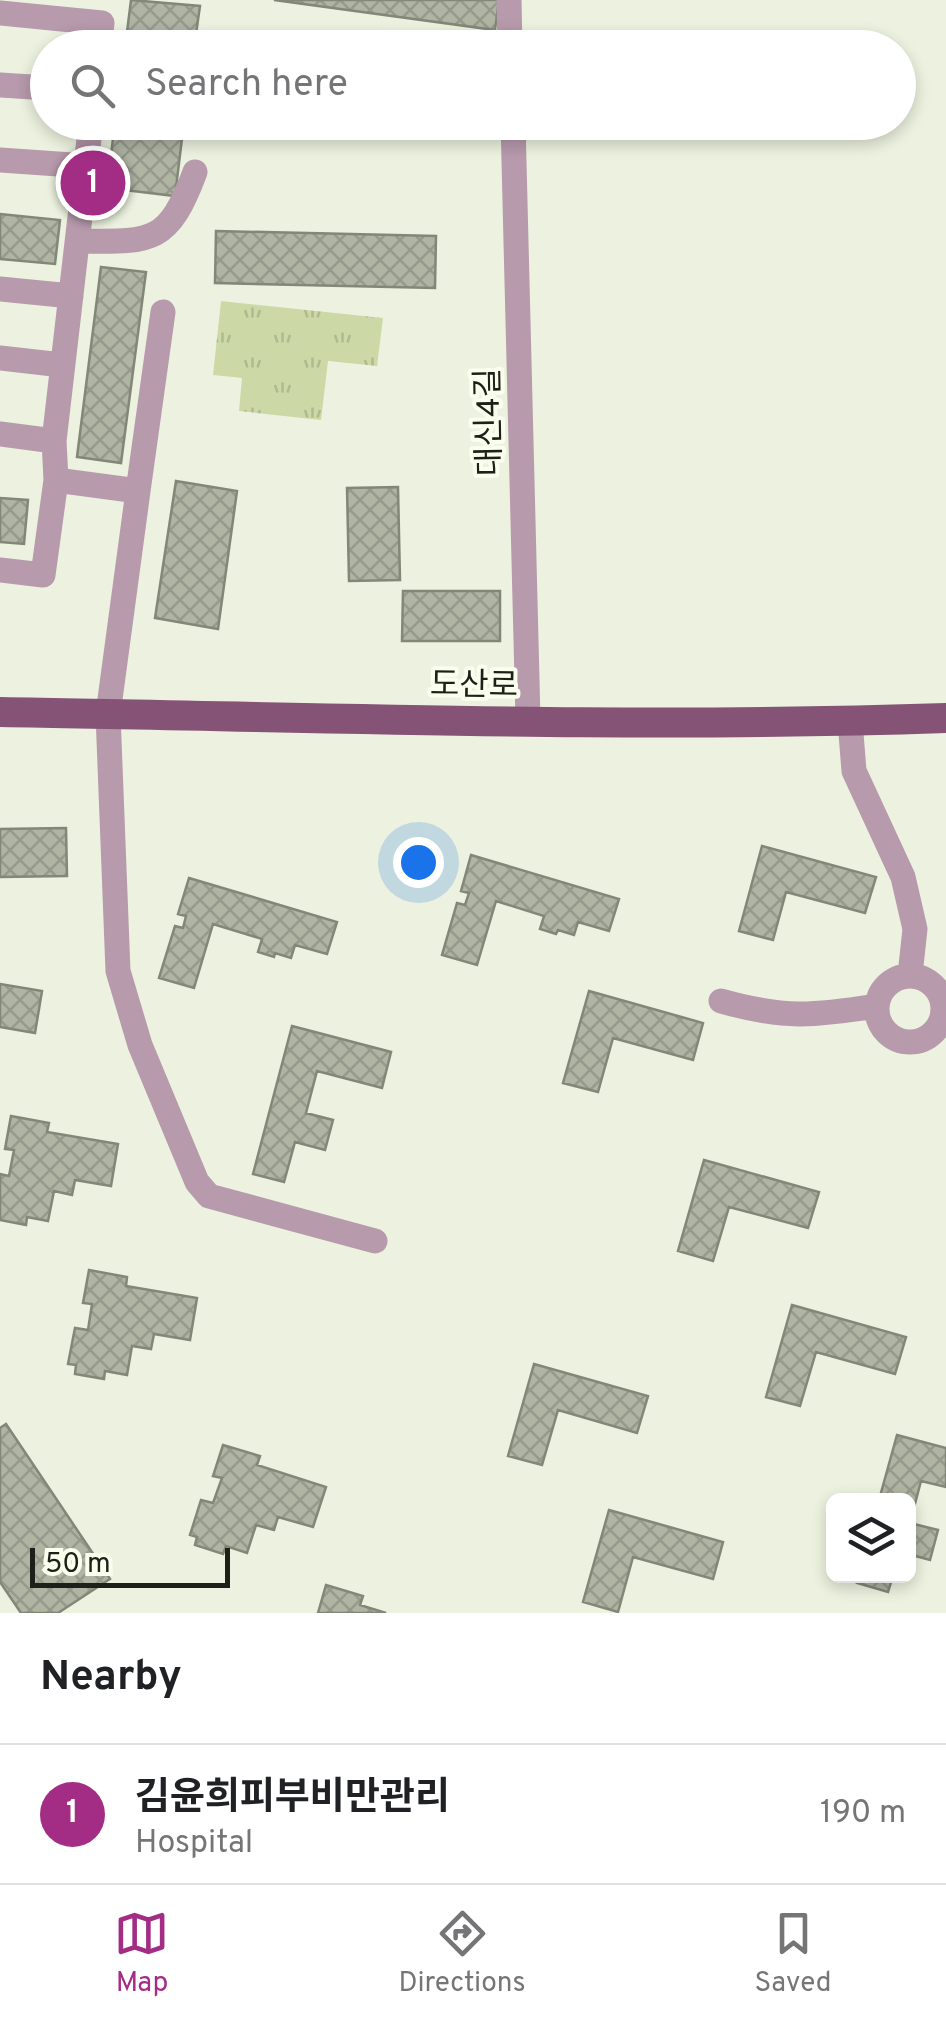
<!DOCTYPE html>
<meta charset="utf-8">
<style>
:root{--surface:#fff;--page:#f2f2f2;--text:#202124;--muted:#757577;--line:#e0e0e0;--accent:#a32c85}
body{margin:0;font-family:Overpass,"Noto Sans KR",sans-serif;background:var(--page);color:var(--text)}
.controls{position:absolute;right:30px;bottom:30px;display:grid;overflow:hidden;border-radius:15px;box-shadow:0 5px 15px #0003}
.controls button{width:90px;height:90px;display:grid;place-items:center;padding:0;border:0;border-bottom:2px solid var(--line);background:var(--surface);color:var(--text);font:50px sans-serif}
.scale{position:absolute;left:30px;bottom:25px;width:200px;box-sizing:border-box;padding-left:10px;border:5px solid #1d1f18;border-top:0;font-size:28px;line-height:35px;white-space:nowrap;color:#1d1f18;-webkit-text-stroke:8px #faffed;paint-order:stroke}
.you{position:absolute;left:418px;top:862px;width:35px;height:35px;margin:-25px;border:8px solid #fff;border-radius:50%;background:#1a73e8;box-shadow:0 0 0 15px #1a73e833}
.badge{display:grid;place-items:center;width:65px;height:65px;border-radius:50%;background:var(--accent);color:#fff;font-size:32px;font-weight:700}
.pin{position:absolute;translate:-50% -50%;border:5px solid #fff;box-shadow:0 2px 10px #0006}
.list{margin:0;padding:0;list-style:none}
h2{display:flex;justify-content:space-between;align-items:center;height:130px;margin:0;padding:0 40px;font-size:42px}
h2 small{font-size:32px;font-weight:400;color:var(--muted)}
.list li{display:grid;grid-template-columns:65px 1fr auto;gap:30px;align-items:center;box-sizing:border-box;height:140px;padding:0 40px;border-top:2px solid var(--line)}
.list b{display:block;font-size:38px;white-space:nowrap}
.list p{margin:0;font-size:32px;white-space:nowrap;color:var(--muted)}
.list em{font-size:32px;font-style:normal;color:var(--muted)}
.icon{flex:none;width:55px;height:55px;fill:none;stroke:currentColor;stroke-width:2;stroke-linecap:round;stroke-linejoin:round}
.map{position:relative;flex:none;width:946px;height:1613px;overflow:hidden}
.search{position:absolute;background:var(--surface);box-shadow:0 5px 15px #0003;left:30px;right:30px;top:30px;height:110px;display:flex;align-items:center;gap:25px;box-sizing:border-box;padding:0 35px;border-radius:55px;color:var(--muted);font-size:38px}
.sheet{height:270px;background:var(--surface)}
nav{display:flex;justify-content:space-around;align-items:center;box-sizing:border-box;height:140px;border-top:2px solid var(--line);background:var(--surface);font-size:28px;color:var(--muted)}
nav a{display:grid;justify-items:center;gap:5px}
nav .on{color:var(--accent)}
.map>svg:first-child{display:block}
.grass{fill:url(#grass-tufts)}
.building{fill:url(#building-cross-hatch);stroke:#828777;stroke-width:2.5}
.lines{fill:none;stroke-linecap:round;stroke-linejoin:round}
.minor{stroke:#b79aac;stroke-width:25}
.major{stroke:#855375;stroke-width:30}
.labels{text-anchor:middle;stroke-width:8;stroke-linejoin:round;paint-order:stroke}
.street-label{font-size:32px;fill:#1d1f18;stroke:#faffed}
</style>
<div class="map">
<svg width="946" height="1613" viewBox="0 0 946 1613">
<defs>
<pattern id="grass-tufts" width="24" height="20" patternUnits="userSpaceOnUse" patternTransform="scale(2.5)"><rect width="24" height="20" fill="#ccd9a7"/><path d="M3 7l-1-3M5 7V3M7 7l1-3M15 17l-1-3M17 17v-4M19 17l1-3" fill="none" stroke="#afba8f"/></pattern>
<pattern id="building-cross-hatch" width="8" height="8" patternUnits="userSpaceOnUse" patternTransform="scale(2.5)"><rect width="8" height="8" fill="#afb4a3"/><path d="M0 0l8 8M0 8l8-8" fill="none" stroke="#969a8c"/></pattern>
</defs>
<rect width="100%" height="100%" fill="#ecf2df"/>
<!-- grass -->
<path class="grass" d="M221,301l162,17 -6,48 -49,-5 -7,59 -82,-9 3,-33 -29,-3z"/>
<!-- building -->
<path class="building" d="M131,0l69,6 -6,42h-69z
M274,0h225l-4,30z
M115,122h69l-9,74 -68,-8z
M0,214l60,6 -5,44 -55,-5z
M216,231l220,5 -1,52 -220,-5z
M101,267l45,5 -25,191 -44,-6z
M176,481l61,10 -19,138 -63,-11z
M398,487l2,93 -51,1 -2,-93z
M0,498l28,2 -4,44 -24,-2z
M403,591h97v50h-98z
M66,828l1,48 -67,1v-48z
M762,846l114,31 -11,36 -79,-21 -13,48 -34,-9z
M471,855l148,44 -10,32 -31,-9 -4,13 -16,-5 -2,4 -16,-5 4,-13 -48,-15 -19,64 -35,-10 15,-52 8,2 4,-12 -8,-2z
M189,878l148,44 -10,32 -32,-9 -4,13 -16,-5 -1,4 -16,-5 4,-13 -49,-15 -19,64 -35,-10 16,-52 8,2 3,-12 -8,-2z
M0,984l42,7 -7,42 -35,-6z
M589,991l114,32 -10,37 -80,-22 -15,54 -35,-9z
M292,1026l99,26 -9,36 -65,-17 -11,42 27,7 -8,30 -30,-8 -11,40 -31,-8z
M11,1116l38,7 -2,9 71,12 -7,42 -36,-6 -3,15 -18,-4 -6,30 -21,-4 -1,8 -26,-5v-46l9,2 5,-26 -9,-1z
M704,1160l115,32 -11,36 -79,-21 -16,54 -35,-10z
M89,1270l38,7 -1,9 71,12 -7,42 -36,-6 -3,15 -19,-3 -5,29 -22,-4 -1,8 -29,-5 1,-9 -8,-1 7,-36 13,2 4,-26 -9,-1z
M792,1305l114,32 -11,37 -79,-22 -16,54 -34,-9z
M534,1364l114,32 -11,37 -79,-23 -16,55 -34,-9z
M6,1424l104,155 -52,34h-37l-21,-31v-154z
M897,1435l49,13v39l-25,-6 -11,42 28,7 -8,30 -22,-6v-54h-29z
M223,1445l37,11 -3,9 69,22 -13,40 -35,-10 -4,13 -18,-5 -9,28 -21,-7 -3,8 -28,-9 2,-8 -7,-2 11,-35 12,3 9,-25 -9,-2z
M609,1510l114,32 -10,37 -80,-22 -15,55 -35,-10z
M859,1576h34l-5,16 -31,-9z
M326,1585l37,11 -3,9 26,8h-68z"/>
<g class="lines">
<!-- minor -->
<path class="minor" d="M509,0l1,48
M0,13l102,10 -3,25
M0,85l48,3
M513,122l15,598
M0,160l87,6
M80,241c72,1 88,3 115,-69
M0,289l71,7
M0,358l62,7
M0,434l54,7
M56,480l82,11 25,-179
M138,491l-30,223 10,257 22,74 57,137 12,14 166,45
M0,570l43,5 13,-95 -2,-39 37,-319
M850,721l4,50 49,106 12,52 -5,46
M877 1009a33 33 0 1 1 66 0a33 33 0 1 1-66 0Z
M721,1001c64,18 91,15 156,5"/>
<!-- major -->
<path class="major" d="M0,712c315,5 631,17 946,6"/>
</g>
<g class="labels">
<!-- street labels -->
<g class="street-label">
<text transform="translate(488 422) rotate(-91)" y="11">대신4길</text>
<text transform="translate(474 684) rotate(1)" y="11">도산로</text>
</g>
</g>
</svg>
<div class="controls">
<button><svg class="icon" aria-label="layers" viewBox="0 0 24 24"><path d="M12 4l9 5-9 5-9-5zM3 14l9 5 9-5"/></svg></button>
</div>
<div class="scale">50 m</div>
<div class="you"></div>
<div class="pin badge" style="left:93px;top:183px">1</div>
<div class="search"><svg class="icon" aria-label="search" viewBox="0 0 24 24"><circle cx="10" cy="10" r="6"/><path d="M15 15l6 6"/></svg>Search here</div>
</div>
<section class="sheet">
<h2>Nearby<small></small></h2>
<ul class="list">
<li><span class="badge">1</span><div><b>김윤희피부비만관리</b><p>Hospital</p></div><em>190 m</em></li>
</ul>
</section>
<nav>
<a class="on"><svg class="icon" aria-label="map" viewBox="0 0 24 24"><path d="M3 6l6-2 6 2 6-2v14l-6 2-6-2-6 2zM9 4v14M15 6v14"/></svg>Map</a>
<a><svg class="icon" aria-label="directions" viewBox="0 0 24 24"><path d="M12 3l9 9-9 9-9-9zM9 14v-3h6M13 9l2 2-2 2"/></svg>Directions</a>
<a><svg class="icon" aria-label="saved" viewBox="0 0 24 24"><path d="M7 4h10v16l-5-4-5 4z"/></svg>Saved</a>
</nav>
